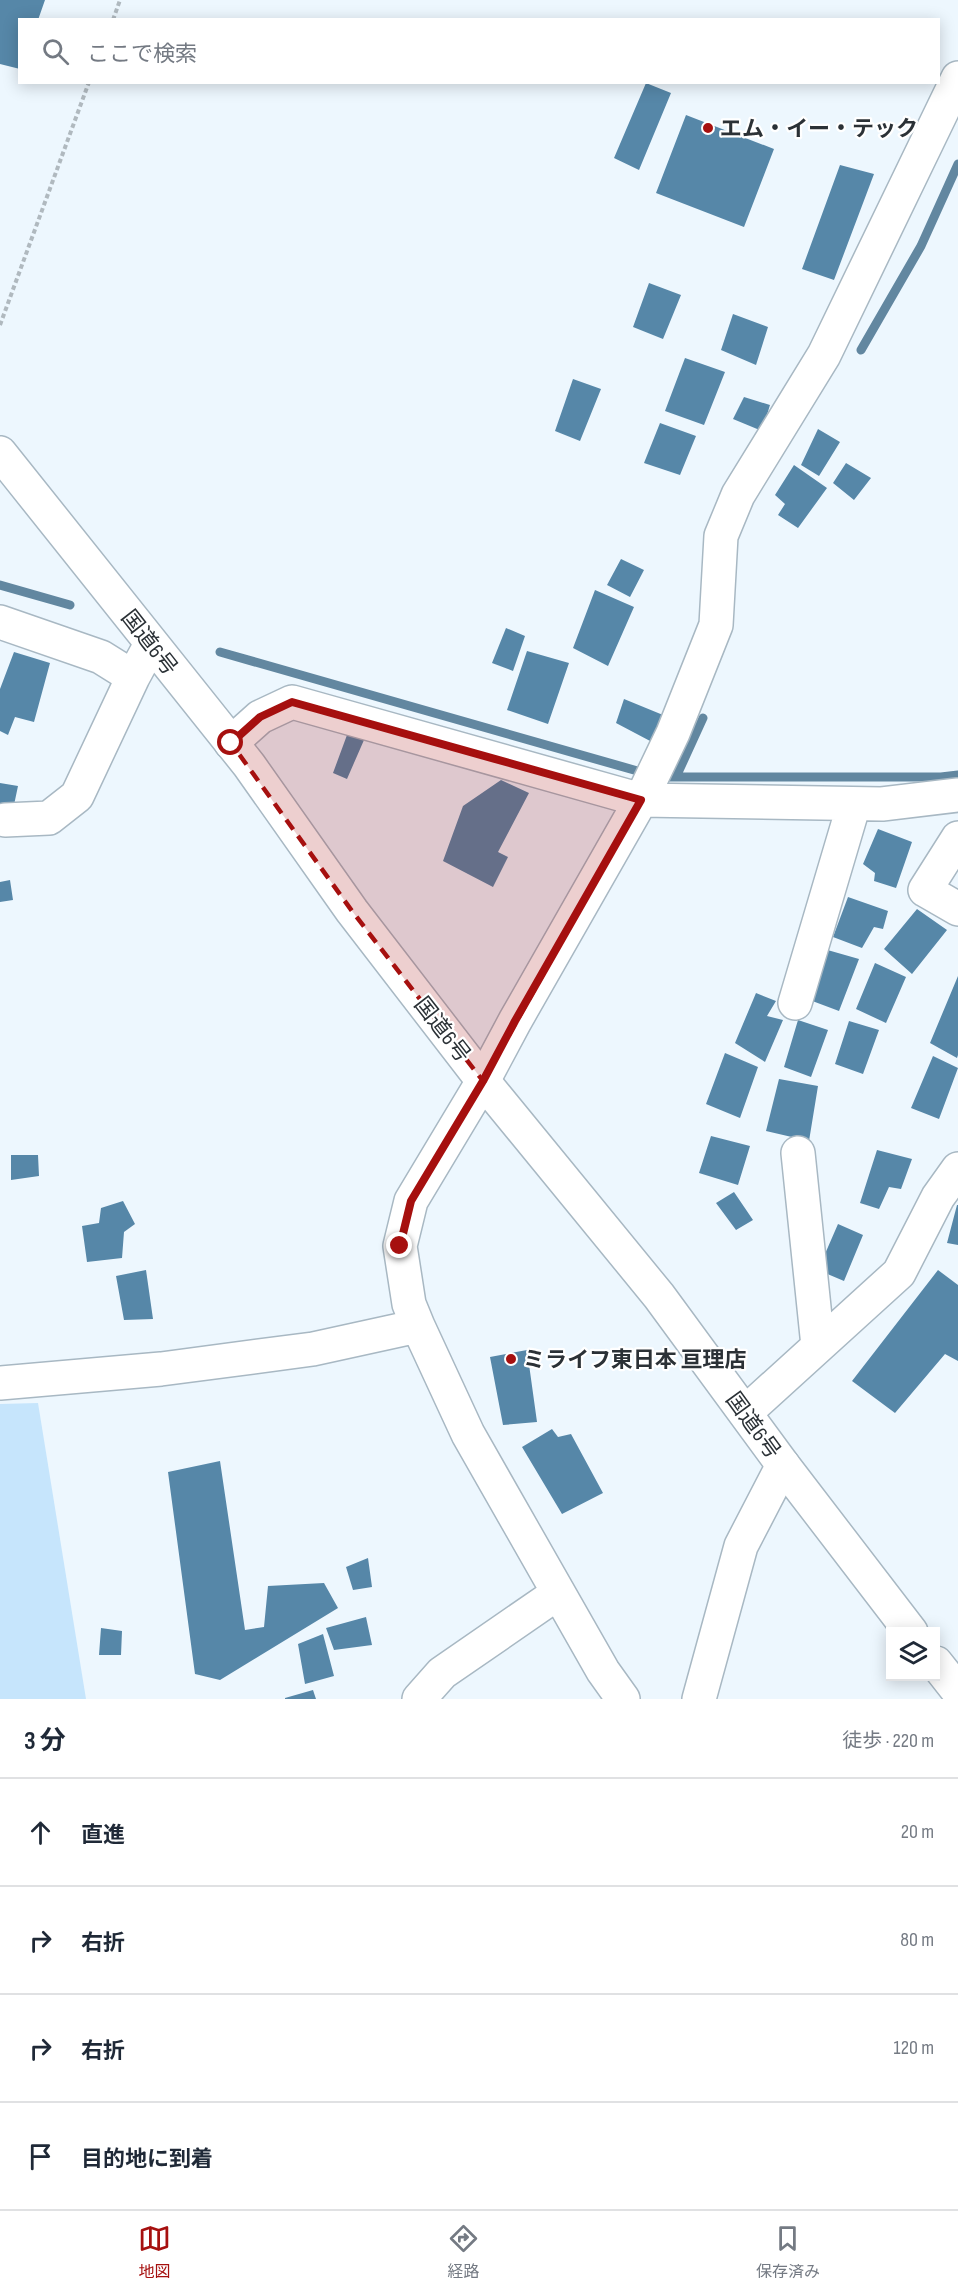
<!DOCTYPE html>
<html lang="ja">
<meta charset="utf-8">
<style>
:root{--surface:#fff;--page:#f2f2f3;--text:#1f2937;--muted:#747a83;--line:#e0e1e3;--accent:#a6100f}
body{margin:0;font-family:"Sofia Sans Condensed","Noto Sans JP",sans-serif;background:var(--page);color:var(--text)}
.controls{position:absolute;right:18px;bottom:18px;display:grid;overflow:hidden;border-radius:0px;box-shadow:0 3px 15px #0003}
.controls button{width:54px;height:54px;display:grid;place-items:center;padding:0;border:0;border-bottom:2px solid var(--line);background:var(--surface);color:var(--text);font:30px sans-serif}
.stop{position:absolute;width:18px;height:18px;margin:-14px;border:4px solid #a6100f;border-radius:50%;background:#fff}
.stop.end{background:#a6100f;border-color:#fff;box-shadow:0 2px 6px #0008}
.list{margin:0;padding:0;list-style:none}
h2{display:flex;justify-content:space-between;align-items:center;height:78px;margin:0;padding:0 24px;font-size:26px}
h2 small{font-size:20px;font-weight:400;color:var(--muted)}
.list li{display:grid;grid-template-columns:39px 1fr auto;gap:18px;align-items:center;box-sizing:border-box;height:108px;padding:0 24px;border-top:2px solid var(--line)}
.list b{display:block;font-size:22px;white-space:nowrap}
.list em{font-size:20px;font-style:normal;color:var(--muted)}
.icon{flex:none;width:33px;height:33px;fill:none;stroke:currentColor;stroke-width:2;stroke-linecap:round;stroke-linejoin:round}
.map{position:relative;flex:none;width:958px;height:1699px;overflow:hidden}
.search{position:absolute;background:var(--surface);box-shadow:0 3px 15px #0003;left:18px;right:18px;top:18px;height:66px;display:flex;align-items:center;gap:15px;box-sizing:border-box;padding:0 21px;border-radius:0px;color:var(--muted);font-size:22px}
.sheet{height:510px;background:var(--surface)}
nav{display:flex;justify-content:space-around;align-items:center;box-sizing:border-box;height:84px;border-top:2px solid var(--line);background:var(--surface);font-size:16px;color:var(--muted)}
nav a{display:grid;justify-items:center;gap:3px}
nav .on{color:var(--accent)}
.map>svg:first-child{display:block}
.green{fill:#c6e5fc}
.lines{fill:none;stroke-linecap:round;stroke-linejoin:round}
.stream{stroke:#6287a0;stroke-width:9}
.building{fill:#5687a8}
.minor-casing{stroke:#a8b8c3;stroke-width:36}
.highway-casing{stroke:#a8b8c3;stroke-width:36}
.path{stroke:#b0b9bf;stroke-width:4;stroke-dasharray:4.5 3;stroke-linecap:butt}
.minor{stroke:#fff;stroke-width:33}
.highway{stroke:#fff;stroke-width:33}
.route{stroke:#a6100f;stroke-width:8}
.marked{fill:#a6100f;fill-opacity:0.2;stroke:#a6100f;stroke-width:4.5;stroke-dasharray:12 8;stroke-linejoin:round}
.poi-dot{fill:#a6100f;stroke:#fff;stroke-width:2}
.labels{text-anchor:middle;stroke-width:4.5;stroke-linejoin:round;paint-order:stroke}
.poi-label{font-size:22px;font-weight:bold;fill:#2b3136;stroke:#fff;text-anchor:start}
.street-label{font-size:22px;fill:#2b3136;stroke:#fff}
</style>
<div class="map">
<svg width="958" height="1699" viewBox="0 0 958 1699">
<rect width="100%" height="100%" fill="#edf7fe"/>
<!-- green -->
<path class="green" d="M38,1403l48,296h-86v-295z"/>
<g class="lines">
<!-- stream -->
<path class="stream" d="M861,350l60,-104 37,-82
M0,585l70,20
M220,652l421,120
M669,777h272l17,-2
M676,777l27,-59"/>
</g>
<!-- building -->
<path class="building" d="M0,0h45l-7,20h-18v49l-20,-5z
M646,83l25,10 -32,77 -25,-12z
M686,115l88,34 -30,78 -88,-34z
M840,165l34,9 -40,106 -32,-11z
M649,283l32,12 -18,44 -30,-12z
M733,314l35,13 -12,38 -35,-15z
M685,358l40,14 -21,53 -39,-14z
M573,379l28,10 -21,52 -25,-10z
M744,397l26,8 -8,26 -29,-12z
M660,423l36,13 -16,39 -36,-12z
M818,429l22,13 -21,34 -18,-11z
M846,463l25,15 -17,22 -21,-17z
M794,465l33,23 -29,40 -20,-13 7,-11 -10,-9z
M621,559l23,11 -14,27 -23,-12z
M595,590l39,17 -26,59 -35,-18z
M506,628l19,8 -12,35 -21,-8z
M527,651l42,12 -21,61 -41,-14z
M14,652l36,11 -16,59 -19,-5 -7,18 -8,-4v-42z
M624,699l39,16 -11,27 -36,-19z
M347,735l17,5 -17,39 -14,-6z
M501,780l28,13 -31,59 10,5 -15,30 -50,-26 20,-55z
M0,783l18,3 -4,19 -14,-1z
M878,829l34,13 -16,46 -22,-7 1,-8 -12,-9z
M10,880l3,20 -13,2v-20z
M848,897l40,14 -5,18 -9,-2 -12,21 -29,-11z
M917,909l30,21 -35,44 -28,-25z
M824,949l35,10 -20,52 -32,-12z
M875,963l31,14 -20,46 -30,-14z
M958,976v79l-1,3 -27,-15z
M756,993l20,8 -9,15 16,4 -18,42 -30,-19z
M798,1020l30,10 -17,47 -27,-10z
M849,1021l30,9 -16,44 -28,-10z
M725,1053l33,14 -18,51 -34,-14z
M933,1056l25,12 -19,51 -28,-11z
M779,1079l39,7 -9,55 -43,-10z
M711,1136l39,10 -12,39 -39,-12z
M877,1150l35,9 -11,30 -12,-2 -10,22 -19,-6z
M11,1155h27l1,21 -28,4z
M734,1192l19,28 -17,10 -20,-27z
M123,1201l12,23 -11,8 -2,26 -35,4 -5,-36 17,-3 2,-15z
M957,1205h1v40l-11,-2z
M838,1224l25,11 -19,46 -26,-11z
M146,1270l7,49 -29,1 -8,-44z
M938,1270l20,15v76l-13,-7 -50,59 -43,-32z
M527,1350l10,72 -34,3 -13,-68z
M552,1429l6,8 13,-3 32,59 -41,21 -40,-67z
M220,1461l25,169 19,-3 4,-41 56,-3 14,25 -118,72 -25,-6 -27,-202z
M368,1558l4,29 -19,3 -7,-23z
M366,1617l6,28 -38,5 -8,-22z
M101,1628l21,3 -1,24h-22z
M323,1634l11,42 -29,8 -7,-40z
M313,1690l3,9h-31v-1z"/>
<g class="lines">
<!-- minor casing -->
<g class="minor-casing">
<path id="minor" d="M0,622l101,35 32,20
M231,743l29,-26 32,-15 349,98 241,4 76,-9
M5,820l44,-2 28,-22 56,-119 18,-33
M958,838l-33,52 33,19
M795,1003l59,-199
M798,1153l20,193
M0,1383l161,-14 152,-20 105,-23
M746,1412l153,-139 39,-76 20,-28
M419,1699l23,-26 116,-80
M623,1699l-20,-28 -135,-237 -50,-108 -9,-22 -9,-58 11,-45 72,-120 32,-60 126,-221 32,-67 43,-108 5,-89 17,-41 86,-140 134,-277
M699,1699l42,-153 42,-81"/>
</g>
<!-- highway casing -->
<g class="highway-casing">
<path id="highway" d="M0,453l249,312 103,146 131,170 176,215 124,169 128,167
M936,1663l22,28"/>
</g>
<!-- path -->
<path class="path" d="M113,20l7,-20
M0,325l89,-243"/>
<!-- minor -->
<use href="#minor" class="minor"/>
<!-- highway -->
<use href="#highway" class="highway"/>
</g>
<g class="lines">
<!-- route -->
<path class="route" d="M231,743l29,-26 32,-15 349,98 -126,221 -32,60 -72,120 -11,45"/>
</g>
<!-- marked area -->
<path class="marked" d="M292,702l349,98 -158,281 -131,-170 -121,-168 29,-26z"/>
<!-- markers -->
<g class="poi-dot">
<circle cx="708" cy="128" r="6"/>
<circle cx="511" cy="1359" r="6"/>
</g>
<g class="labels">
<!-- poi labels -->
<g class="poi-label">
<text x="720" y="136">エム・イー・テック</text>
<text x="523" y="1367">ミライフ東日本 亘理店</text>
</g>
<!-- street labels -->
<g class="street-label">
<text transform="translate(150 642) rotate(52)" y="8">国道6号</text>
<text transform="translate(443 1029) rotate(52)" y="8">国道6号</text>
<text transform="translate(754 1425) rotate(54)" y="8">国道6号</text>
</g>
</g>
</svg>
<div class="controls">
<button><svg class="icon" aria-label="layers" viewBox="0 0 24 24"><path d="M12 4l9 5-9 5-9-5zM3 14l9 5 9-5"/></svg></button>
</div>
<div class="stop" style="left:231px;top:743px"></div>
<div class="stop end" style="left:400px;top:1246px"></div>
<div class="search"><svg class="icon" aria-label="search" viewBox="0 0 24 24"><circle cx="10" cy="10" r="6"/><path d="M15 15l6 6"/></svg>ここで検索</div>
</div>
<section class="sheet">
<h2>3 分<small>徒歩 · 220 m</small></h2>
<ul class="list">
<li><svg class="icon" aria-label="ahead" viewBox="0 0 24 24"><path d="M12 20V5M6 11l6-6 6 6"/></svg><div><b>直進</b></div><em>20 m</em></li>
<li><svg class="icon" aria-label="right" viewBox="0 0 24 24"><path d="M7 20v-9h11M14 6l5 5-5 5"/></svg><div><b>右折</b></div><em>80 m</em></li>
<li><svg class="icon" aria-label="right" viewBox="0 0 24 24"><path d="M7 20v-9h11M14 6l5 5-5 5"/></svg><div><b>右折</b></div><em>120 m</em></li>
<li><svg class="icon" aria-label="arrive" viewBox="0 0 24 24"><path d="M6 21V4h12l-3 4 3 4H6"/></svg><div><b>目的地に到着</b></div></li>
</ul>
</section>
<nav>
<a class="on"><svg class="icon" aria-label="map" viewBox="0 0 24 24"><path d="M3 6l6-2 6 2 6-2v14l-6 2-6-2-6 2zM9 4v14M15 6v14"/></svg>地図</a>
<a><svg class="icon" aria-label="directions" viewBox="0 0 24 24"><path d="M12 3l9 9-9 9-9-9zM9 14v-3h6M13 9l2 2-2 2"/></svg>経路</a>
<a><svg class="icon" aria-label="saved" viewBox="0 0 24 24"><path d="M7 4h10v16l-5-4-5 4z"/></svg>保存済み</a>
</nav>
